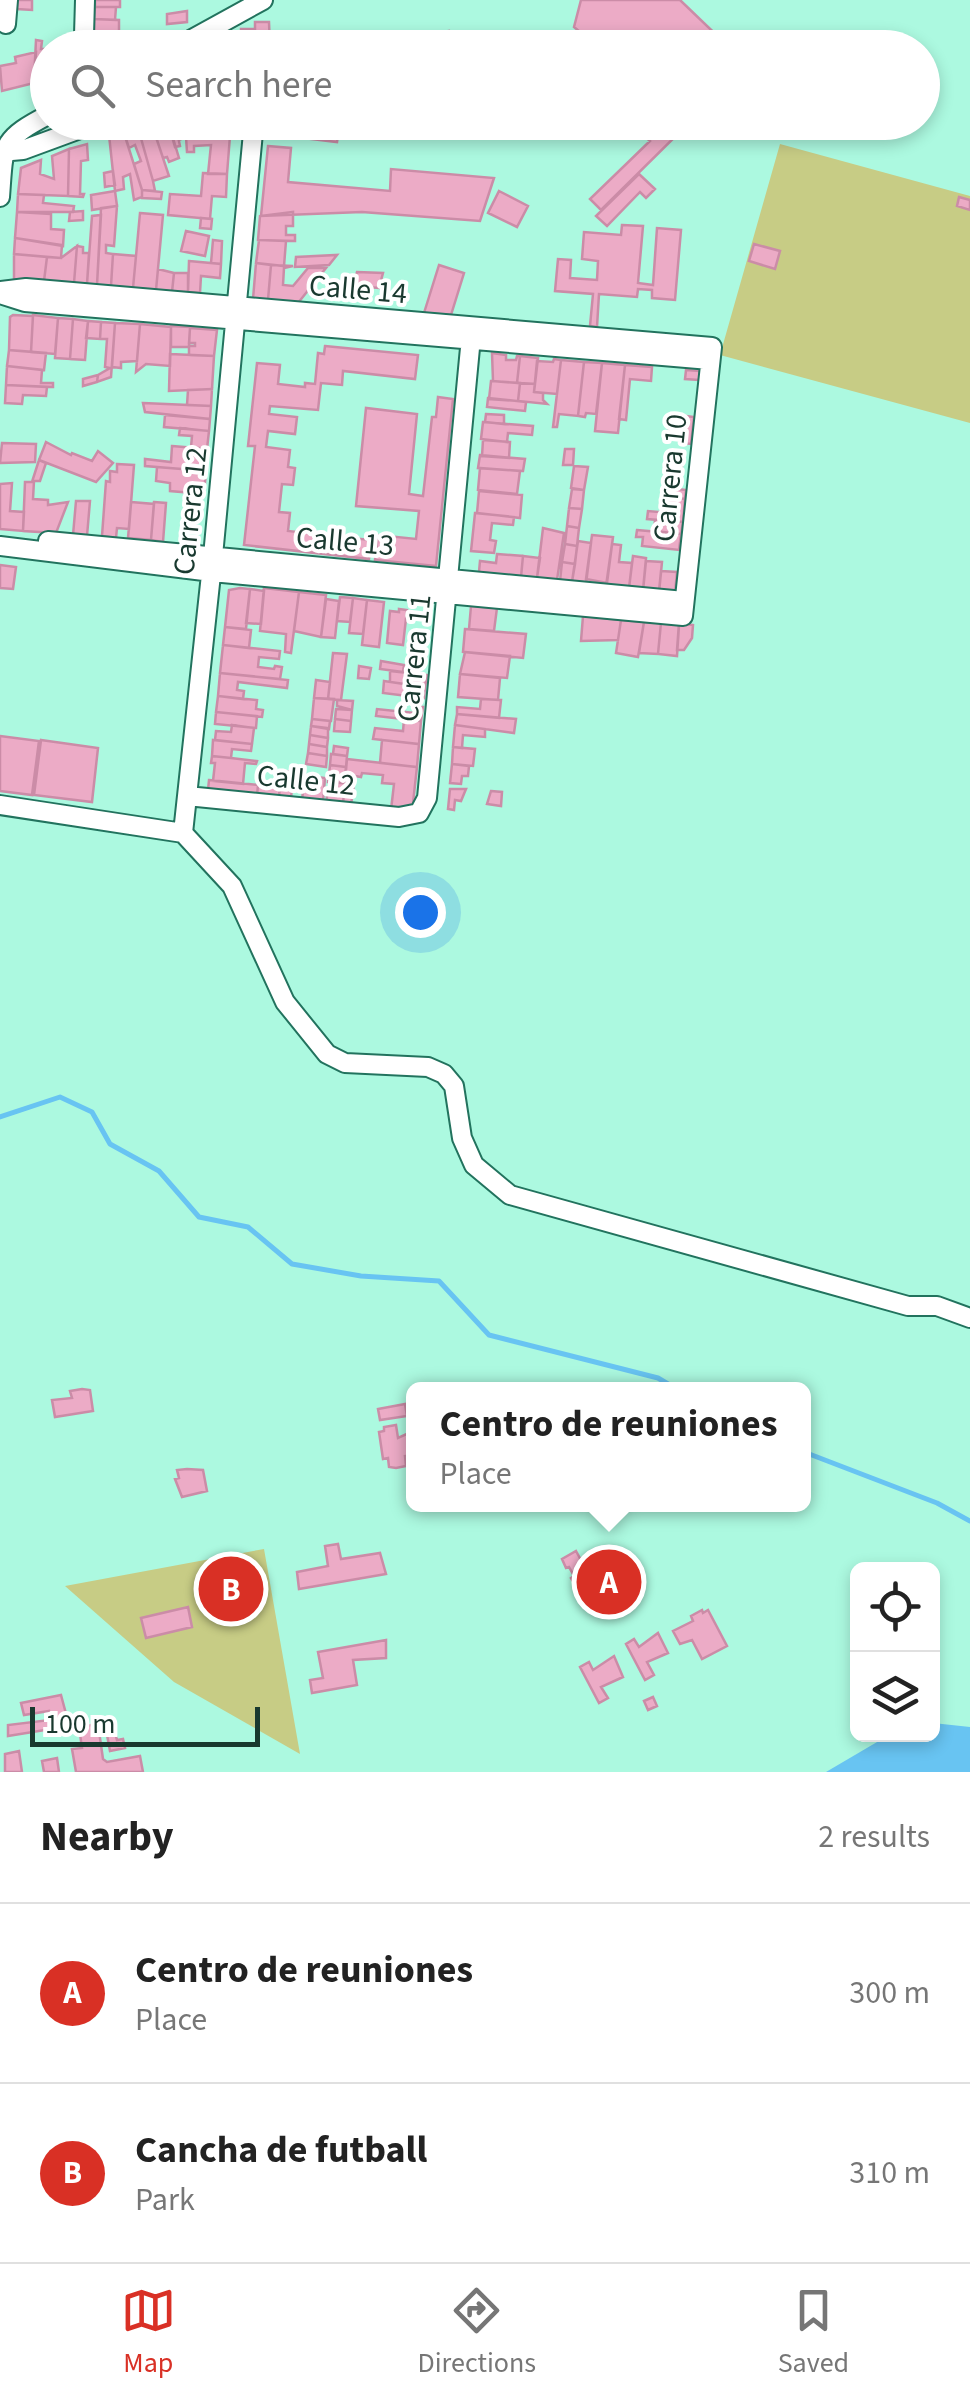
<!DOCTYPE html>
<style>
:root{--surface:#fff;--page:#f2f2f2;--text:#222;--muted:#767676;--line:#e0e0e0;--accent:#d93025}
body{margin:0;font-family:"Source Sans 3",sans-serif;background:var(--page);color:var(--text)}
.controls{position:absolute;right:30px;bottom:30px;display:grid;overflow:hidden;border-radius:15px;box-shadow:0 5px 15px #0003}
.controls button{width:90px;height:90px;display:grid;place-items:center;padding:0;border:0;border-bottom:2px solid var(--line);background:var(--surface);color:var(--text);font:50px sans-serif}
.scale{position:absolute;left:30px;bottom:25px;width:230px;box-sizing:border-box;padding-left:10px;border:5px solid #19392f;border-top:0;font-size:28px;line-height:35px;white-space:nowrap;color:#19392f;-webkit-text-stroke:8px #fff;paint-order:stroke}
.you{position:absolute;left:420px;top:912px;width:35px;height:35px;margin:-25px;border:8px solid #fff;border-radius:50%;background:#1a73e8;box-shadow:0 0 0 15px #1a73e833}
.badge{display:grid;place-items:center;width:65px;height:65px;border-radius:50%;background:var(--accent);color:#fff;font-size:32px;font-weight:700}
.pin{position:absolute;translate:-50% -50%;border:5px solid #fff;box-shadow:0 2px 10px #0006}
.popup{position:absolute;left:406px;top:1382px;width:405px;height:130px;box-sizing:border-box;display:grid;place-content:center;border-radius:15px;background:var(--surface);filter:drop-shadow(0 2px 8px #0005);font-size:32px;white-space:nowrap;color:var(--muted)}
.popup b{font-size:38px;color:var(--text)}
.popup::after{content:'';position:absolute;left:50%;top:100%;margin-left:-20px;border:20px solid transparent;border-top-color:var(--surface)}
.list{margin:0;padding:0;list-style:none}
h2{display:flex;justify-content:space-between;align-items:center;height:130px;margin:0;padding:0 40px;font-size:42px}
h2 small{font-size:32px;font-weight:400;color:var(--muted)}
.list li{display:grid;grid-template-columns:65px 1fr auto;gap:30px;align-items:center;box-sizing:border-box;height:180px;padding:0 40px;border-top:2px solid var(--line)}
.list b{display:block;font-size:38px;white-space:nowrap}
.list p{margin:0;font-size:32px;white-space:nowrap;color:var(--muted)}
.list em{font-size:32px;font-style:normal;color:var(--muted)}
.icon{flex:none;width:55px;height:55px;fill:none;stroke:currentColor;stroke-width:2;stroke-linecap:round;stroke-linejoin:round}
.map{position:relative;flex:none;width:970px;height:1772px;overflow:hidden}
.search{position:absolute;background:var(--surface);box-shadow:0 5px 15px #0003;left:30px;right:30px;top:30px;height:110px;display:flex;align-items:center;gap:25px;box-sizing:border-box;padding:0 35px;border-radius:55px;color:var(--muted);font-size:38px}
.sheet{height:490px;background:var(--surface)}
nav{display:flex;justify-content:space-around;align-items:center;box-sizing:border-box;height:140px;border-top:2px solid var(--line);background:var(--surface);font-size:28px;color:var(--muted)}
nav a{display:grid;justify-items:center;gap:5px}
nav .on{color:var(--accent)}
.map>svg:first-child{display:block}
.green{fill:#c7cc85}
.water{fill:#68c4f2}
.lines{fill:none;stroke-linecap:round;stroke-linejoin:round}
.stream{stroke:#68c4f2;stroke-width:5}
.building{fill:#ecabc6;stroke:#cb8ca7;stroke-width:2.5}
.minor-casing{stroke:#22735e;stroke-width:22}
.minor{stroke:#fff;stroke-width:18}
.labels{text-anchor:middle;stroke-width:8;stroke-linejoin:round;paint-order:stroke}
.street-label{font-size:30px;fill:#19392f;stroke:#fff}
</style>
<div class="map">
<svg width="970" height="1772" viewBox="0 0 970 1772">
<rect width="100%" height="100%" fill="#acf9e0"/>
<!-- green -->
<path class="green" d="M780,144l190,52v227l-250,-68z
M264,1549l36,205 -126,-72 -109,-96z"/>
<!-- water -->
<path class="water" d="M933,1723l37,4v45h-144l63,-37 43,-1z"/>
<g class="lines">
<!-- stream -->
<path class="stream" d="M0,1117l60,-20 32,15 18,32 49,27 40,46 49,10 44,37 69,12 78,5 50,54 169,43 20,12
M804,1452l133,51 33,18"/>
</g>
<!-- building -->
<path class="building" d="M17,0h15v10l-15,-1z
M95,0h25v7h-25z
M581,0h99l50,48h-135l2,-2 -23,-19z
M95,7h21l-1,13 -21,-1z
M187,11v11l-20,2v-10z
M94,19l25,1v12l-25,-1z
M255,22h14l1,26h-28l-1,-19h14z
M95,31l24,1 -1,13 -27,-1z
M449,31l3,17h-104z
M36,40l6,1 -1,8h7l-3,27h-8v5h-3z
M277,41l64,7h-65z
M36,52l-2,31 -32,8 -2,-25 16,-3 -1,-6z
M151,122h17l11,36 -10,4 -2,-5 -4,1z
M151,122l18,54 -16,5 -16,-57z
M168,122h7l5,24 -5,1z
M175,122h7l4,15 -7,3z
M182,122h14l4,15h-14z
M202,122h16l-2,14 -16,1 -3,-12z
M218,122h14l-2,14h-14z
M270,122h100l-31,6 -2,14 -68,-8z
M628,122h62l-89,88 -11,-11 60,-58z
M137,124l16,57 2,10 -13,-1 -8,-26 7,-3 -6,-16 -6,3 -6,-18z
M123,130l19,60v7l-8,3 -4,-26 -7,3 1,12 -9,2 -6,-56z
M230,136l-3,38h-19l3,-29 -17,1v6h-7l-1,-15z
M87,144l1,16 -7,1 -1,33h4l-1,3 -15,-1 1,-47z
M268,146l23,2 -3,34 102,9 1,-22 103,9 -14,43 -118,-9 -101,4z
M69,149l-1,47 -50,-2 3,-26 20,-8 -1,14 14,5 -2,-23z
M113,171l2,14 -10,2 -1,-14z
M203,173l24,1 -1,23 -14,-1 -2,23 -42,-4 2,-21 31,2z
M639,174l16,15 -9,9 -6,-6 -33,34 -11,-10z
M142,190l20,2 -1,7 -19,-1z
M115,191l2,15 -25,4 -1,-15z
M499,191l29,15 -11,21 -29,-14z
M18,194l26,1 -1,8 31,3 -1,6h-56z
M959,197l11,3v10l-13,-4z
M117,206l-3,40 -8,-1v8l7,1 -2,32 -14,-1 4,-77z
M83,211v9l-14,1 1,-9z
M17,212l34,2v15l13,1 -1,16 -48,-8z
M293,212v14h-7v9h9v6l-37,-1 2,-24z
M140,213l23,2 -7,75 -23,-2z
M101,215l-4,70 -10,-1 5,-68z
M201,218l11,1 -1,10 -11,-1z
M622,225l21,1 -5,57 15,2 4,-57 24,2 -6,70 -23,-2v-8l-14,-1 -1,8 -38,-3 -2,33 -7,-1 3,-32 -38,-3 3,-32 13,1 -1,18 27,2 1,-19 -16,-2 2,-27 37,3z
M186,231l23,5 -4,20 -24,-5z
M15,238l47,7 -1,13 -47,-4z
M213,240l9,1 -1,23 -10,-1z
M259,240l27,1 -2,25 -28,-3z
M754,244l26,7 -5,18 -26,-8z
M77,246l-3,37 -30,-2 3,-24 14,1z
M77,246l6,1v6h6l-2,31 -13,-1z
M14,254l33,3 -3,24 -30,-2z
M113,254l23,2 -3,32 -22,-2z
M337,255l-8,10 -34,2 1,-10z
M189,261l32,3 -1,14 -19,-2 -1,17 -12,-1z
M256,263l15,2 -3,35 -15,-1z
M271,265l22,1 -9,2 -1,17 10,1 15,-18h18l-28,35 -30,-3z
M439,265l25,8 -13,42 -27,-2z
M158,269l16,4 -2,19 -16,-2z
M357,272l26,1 -4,15 -26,-2z
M174,273h14v19h-16z
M13,315l20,1 -2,36 -22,-2 1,-33z
M33,315l25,3 -3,36 -24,-2z
M58,318l15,1 -3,40 -15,-1z
M73,319l15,2 -3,39 -15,-1z
M88,321l13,1 -1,17 -14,-1z
M101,322l14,1 -4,54 -14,5 1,-7 12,-7 -5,-1 2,-28h-7z
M115,323l25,1 -3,37 -16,1v6l-9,-1z
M140,324l31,3 -1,39 -24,-2 -10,8z
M171,326l19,1 -1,20h-18z
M190,328l27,2 -3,26 -25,-1v-9h6v-3h-6z
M325,346l93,9 -3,24 -72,-8 -1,14 -21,-2 -3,27 -48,-4 -1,8 28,3 -2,17 -27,-3 -2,16 24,3 -2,17 7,1 -2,17 -11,-1 -3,28 11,1 -2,18 83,9 -2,19 -125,-14 11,-99h-7l9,-83 23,2 -2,19 27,3v-4l10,1 3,-31 6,1z
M9,350l37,3 -2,17 -37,-4z
M492,353l14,2v5h10l1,-4h3l-3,27 -24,-2z
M170,354l44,2 -2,33 -43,2z
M520,356l18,2 -3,26 -18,-1z
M554,359l7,1 -4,34 -23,-2 3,-31 16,1z
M561,360l23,2 -6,54 -19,-2 -2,13h-4z
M584,362l18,1 -6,51 -10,-1 -1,4 -7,-1z
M602,363l23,2 -7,68 -23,-2z
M625,365l27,2 -1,14 -21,-2 -4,41 -7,-1z
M7,366l35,4 -1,13h12v4l-47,-2z
M686,370l14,1 -1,9 -14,-1z
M98,375l-1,7 -14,4v-7z
M491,381l29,2 -2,18 -29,-2z
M520,383l15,1 -1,8 9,1v7l4,4 -29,-3z
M6,385l41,2 -1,9 -23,-1 -1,9 -17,-1z
M212,389l-1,17 -24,-1 1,-15z
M438,397l15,2 -17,167 -61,-6 3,-25 38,4 3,-28 -63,-5 10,-98 51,6 -8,80 14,2 9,-79h4z
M488,398l38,4 -1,9 -38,-4z
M143,403l68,3 -1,13 -65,-7z
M486,414l18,1v9l-19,-2z
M671,414l23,3 -3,27 -11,-1 2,-13 -13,-1z
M165,415l45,4 -1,12 -45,-4z
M483,422l50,4 -1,9 -24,-2 -1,9 -26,-3z
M180,428l29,3 -2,18 -16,-2 1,-11 -13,-1z
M483,440l27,2 -1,16 -27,-2z
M46,442l25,13 1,-2 20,8 6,-10 15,12 -17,19 -57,-22z
M2,443l34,1 -1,18 -35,1z
M172,446l35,3 -1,22 -61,-5v-7l26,3z
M565,449h9l-1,16h-10z
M668,451l16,1 -2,14 -16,-2z
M480,455l45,4 -2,12 -45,-3z
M39,460l7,3 -6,18h-6l-1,18 15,1v5l20,-3 -12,31 -33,-2 2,-49h7z
M117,464l17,1 -5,64 -12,-1 -1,10 -14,-2 4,-55 4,1v-11l7,1z
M574,466l14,1 -4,23 -13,-2z
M157,467l49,4 -2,23 -34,-3v-8l-14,-2z
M480,468l40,3 -3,23 -39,-4z
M12,483l-2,28 14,1 -1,19 -23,-2v-45z
M572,489l12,1 -2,19 -13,-1z
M678,489l8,1 -1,9 -21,-2 1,-7z
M479,491l43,4 -2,23 -43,-5z
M664,497l21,2 -2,23 -36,-3 1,-8 22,2 1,-3 -8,-1z
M76,501h14l-3,35 -14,-1z
M131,502l23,2 -3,36 -23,-2z
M154,502l12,1 -3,39 -12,-2z
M569,508l13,1 -3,19 -12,-2z
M475,513l39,4 -1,8 -21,-2 -2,17 6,1 -2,12 -23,-2z
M655,520l28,2 -2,12 -27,-3z
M567,526l12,2 -2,18 -12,-2z
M543,528l21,5 -7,47 -20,-2z
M637,530l44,4 -2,16 -37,-4 1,-9h-7z
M592,535l21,2 -6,46 -21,-4z
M578,541l13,2 -5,41 -14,-2z
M565,544l12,2 -2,18 -13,-2z
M612,544l9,1 -2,17 13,1 -3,25 -23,-2z
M497,554l26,2 -2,21 -42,-5 1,-11 16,2z
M523,556l17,2 -3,20 -16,-1z
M633,556l13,2 -3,32 -14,-2z
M646,561l16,1 -3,31 -16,-2z
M562,562l13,2 -3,18 -12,-1z
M0,565l16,2 -3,22 -13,-1z
M661,571l16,1 -2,21 -16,-2z
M240,588l10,1 -4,40 -21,-2 4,-37z
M264,588l35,4 -8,61 -6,-1 1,-18 -26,-3z
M250,589l14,2 -3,33 -15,-1z
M299,592l27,3 -5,42 -27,-6z
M340,597l13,1 -3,24 -13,-1z
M353,598l14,2 -4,34 -14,-1z
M326,599l13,2 -4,37 -14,-1z
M367,600l17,2 -5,45 -17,-2z
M471,606l26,2 -3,23 -25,-2z
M399,609l8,1 -4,35 -16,-2 3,-32 9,1z
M583,616l38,4 -3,20 -37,1z
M621,620l23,2 -6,35 -22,-4z
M644,622l17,1 -3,31 -19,-1z
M661,623l18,2 -2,31 -19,-2z
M679,623l14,2 -1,13 -8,12h-7z
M225,627l26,3 -2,18 -26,-3z
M465,629l61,5 -3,24 -60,-6z
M223,645l57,6 -1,8 -20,-2 -1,10 16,2 1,-3 7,1 -2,12 -60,-6z
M465,652l45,4 -3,22 -47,-4z
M333,653l14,1 -6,46 -13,-1z
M381,661l23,4 -1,7 -23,-3z
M359,666l12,2 -2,11 -11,-1z
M390,671l37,4 -2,12 -35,-5z
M220,673l68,7 -1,8 -49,-6 -1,8 7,1 -1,8 -25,-3z
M460,674l40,4 -2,22 -40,-3z
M316,680l14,2 -2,17 -14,-1z
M384,681l41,6 -1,11 -41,-5z
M218,696l39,4 -1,9 7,1 -1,7 -46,-5z
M314,698l20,1 -3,22 -19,-2z
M481,699l20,1 -2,18 -42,-4v-7l23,2z
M337,700l16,1 -1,9 -15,-4z
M415,707h8l-2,14 -45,-5 1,-7 38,4z
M336,709l16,1 -1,11 -16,-2z
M216,712l41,4 -1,12 -41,-4z
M457,714l59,5 -2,14 -59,-8z
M312,719l18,2 -1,8 -18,-3z
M335,719l16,2 -1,11 -16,-1z
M404,719l17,2 -2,23 -46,-5 2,-11 28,3z
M232,725l22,3 -2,16 -37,-4 1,-9 15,1z
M455,725l30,4v8l-22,-2 -1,13 -9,-1z
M311,726l17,2v10l-18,-3z
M310,735l18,3 -1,9 -18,-3z
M0,736l39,5 -7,54 -32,-4z
M41,740l57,8 -6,54 -58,-7z
M213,740l39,4 -1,7 -19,-2 -1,9 -19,-2z
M382,740l37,4 -2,23 -37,-4z
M309,744l18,3v9l-19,-3z
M334,746l14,2 -1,8 -14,-2z
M453,747l22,2 -2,17 -21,-2z
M308,753l19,3 -1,11 -20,-3z
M331,754l16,2 -1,11 -16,-2z
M212,756l19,2 26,3 -1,3 -11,-1 -2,21 -30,-3 2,-18h-4z
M347,759l70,8 -5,45 -21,-2 3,-26 -12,-1 1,-8 -21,-2 -1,4 -6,-1 -4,29 -8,-1z
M452,764l17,2 -1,10h-6l-1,8 -11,-1z
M330,765l16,2 -1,9 -16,-2z
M281,771l12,1 -2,27 -12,-1z
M329,774l16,2v7l-17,-1z
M317,777l8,1 -2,24 -21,-2 2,-17 12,1z
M209,780l49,5 -1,11 -49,-6z
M275,781l5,1 -1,16 -22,-2 1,-11 17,2z
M337,783h8l-2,21 -17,-1 2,-14 9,1z
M450,789h16l-5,12 -6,-1 -1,10 -6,-1z
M491,791l11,1 -1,14 -14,-2z
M82,1389l8,1 3,21 -38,6 -3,-17 20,-2 -2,-7z
M405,1404l2,12 -27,4 -2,-11z
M396,1425l2,13 13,-6 3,4v19l-9,1 1,10 -10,2 -7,-1 -1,-9 -5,1 -4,-27 5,-1v-4z
M187,1469l16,1 4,21 -25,6 -7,-18 4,-1 -2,-8z
M338,1544l3,15 39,-6 6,21 -87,15 -2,-17 31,-6 -3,-20z
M576,1551l18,33 19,-10 13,17 -35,19 -20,-32 3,-2 -5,-9 -3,1 -4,-9z
M188,1607l4,20 -46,11 -5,-20z
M702,1610l1,3 5,-3 19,36 -25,13 -10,-19 -12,4 -7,-13 20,-10 -2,-5z
M658,1633l10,20 -21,9 7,13 -9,5 -19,-36 8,-5 5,8z
M386,1640v18l-33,2 4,25 -45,8 -2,-13 13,-2 -5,-26z
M614,1656l9,21 -22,10 7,11 -9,5 -19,-36 9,-5 4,8z
M61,1695l8,30 -7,7 -5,-4 -49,8v-11l42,-5 -1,-9 -25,4 -3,-12z
M653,1697l4,9 -9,4 -4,-9z
M98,1724l5,35 4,3 33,-6 3,16h-67l-4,-23 10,-1 -3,-21z
M115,1733l2,7 6,-1 2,9 -15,3 -3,-16z
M19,1751l3,21h-17v-18z
M57,1758l2,14h-15l-2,-11z"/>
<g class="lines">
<!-- minor casing -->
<g class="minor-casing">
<path id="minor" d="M6,24l2,-24
M84,35l1,-35
M176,48l87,-48
M254,122l-41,434 -30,277 49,53 53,116 42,52 18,9 83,4 16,7 10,12 8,52 12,27 36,30 398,111h29l33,12
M0,152l23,-2 76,-28
M0,197c4,-52 0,-57 48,-82
M0,291l26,-3 686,59 -29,269 -471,-44 -212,-26
M0,294l25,8 685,58
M48,541l636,60
M187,796l212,21 20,-4 8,-15 45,-471
M0,805l183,28"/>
</g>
<!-- minor -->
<use href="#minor" class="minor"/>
</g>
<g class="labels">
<!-- street labels -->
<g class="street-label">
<text transform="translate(358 289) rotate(5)" y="10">Calle 14</text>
<text transform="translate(670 478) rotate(-84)" y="10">Carrera 10</text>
<text transform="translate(190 511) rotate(-84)" y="10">Carrera 12</text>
<text transform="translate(345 541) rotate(5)" y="10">Calle 13</text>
<text transform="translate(414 658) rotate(-84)" y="10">Carrera 11</text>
<text transform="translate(306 780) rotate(6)" y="10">Calle 12</text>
</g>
</g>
</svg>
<div class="controls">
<button><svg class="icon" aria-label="locate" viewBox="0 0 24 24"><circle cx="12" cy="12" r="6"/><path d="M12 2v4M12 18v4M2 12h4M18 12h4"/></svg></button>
<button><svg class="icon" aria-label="layers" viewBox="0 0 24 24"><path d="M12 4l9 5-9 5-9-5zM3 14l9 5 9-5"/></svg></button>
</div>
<div class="scale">100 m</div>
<div class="you"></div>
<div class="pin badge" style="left:609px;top:1582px">A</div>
<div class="popup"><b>Centro de reuniones</b>Place</div>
<div class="pin badge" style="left:231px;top:1589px">B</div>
<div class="search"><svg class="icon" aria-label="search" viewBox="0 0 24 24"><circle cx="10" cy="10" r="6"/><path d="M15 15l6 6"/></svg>Search here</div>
</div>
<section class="sheet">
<h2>Nearby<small>2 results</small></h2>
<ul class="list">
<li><span class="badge">A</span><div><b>Centro de reuniones</b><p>Place</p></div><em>300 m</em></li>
<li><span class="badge">B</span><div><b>Cancha de futball</b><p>Park</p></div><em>310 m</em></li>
</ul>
</section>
<nav>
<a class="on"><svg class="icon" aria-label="map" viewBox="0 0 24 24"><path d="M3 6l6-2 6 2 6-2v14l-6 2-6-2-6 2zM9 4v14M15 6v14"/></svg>Map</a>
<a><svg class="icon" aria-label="directions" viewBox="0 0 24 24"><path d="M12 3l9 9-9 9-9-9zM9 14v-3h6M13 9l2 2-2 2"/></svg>Directions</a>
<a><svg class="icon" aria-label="saved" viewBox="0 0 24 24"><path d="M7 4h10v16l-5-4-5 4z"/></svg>Saved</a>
</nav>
